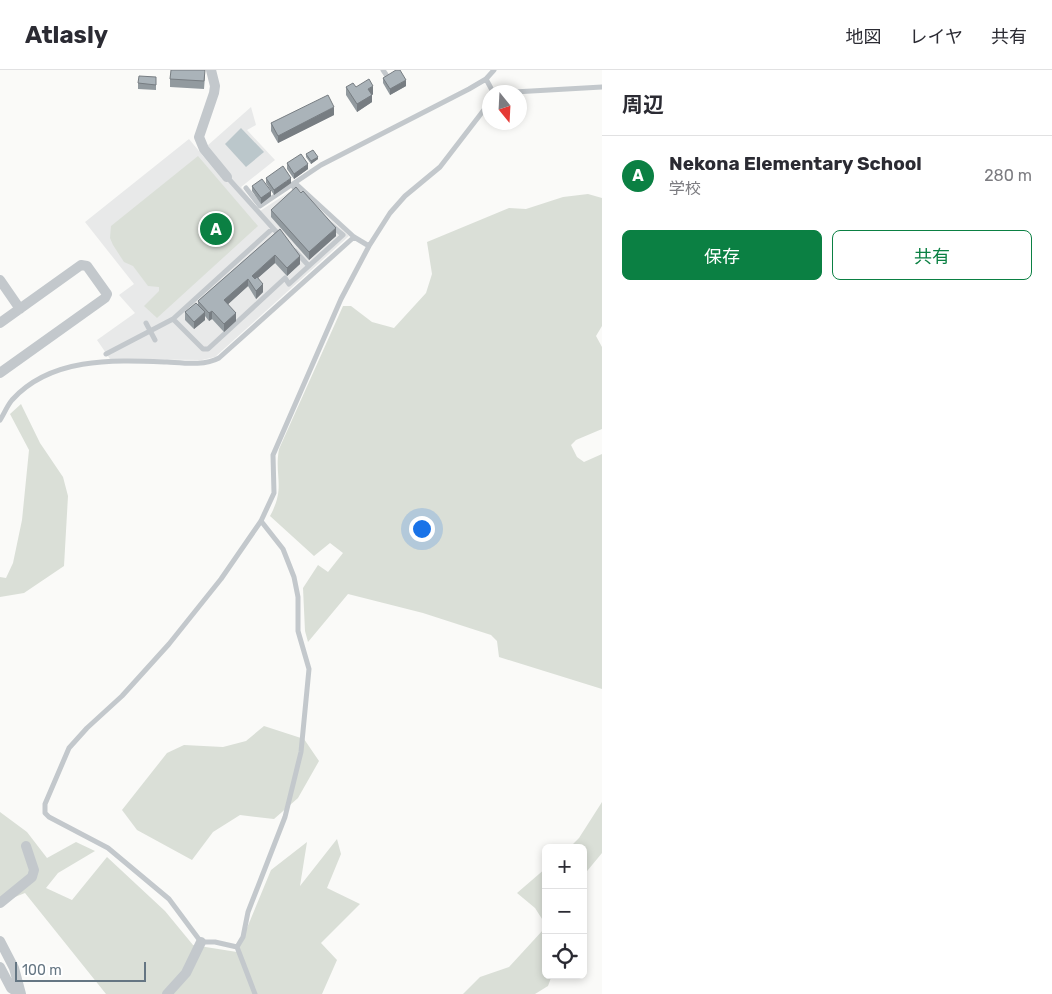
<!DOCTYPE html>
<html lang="ja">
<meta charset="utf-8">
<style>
:root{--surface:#fff;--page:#f7f7f7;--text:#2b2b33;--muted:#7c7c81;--line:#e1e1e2;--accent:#0b8043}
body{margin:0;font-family:Rubik,"Noto Sans JP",sans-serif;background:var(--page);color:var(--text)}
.controls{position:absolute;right:15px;bottom:15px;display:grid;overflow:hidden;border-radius:8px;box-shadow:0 2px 8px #0003}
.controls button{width:45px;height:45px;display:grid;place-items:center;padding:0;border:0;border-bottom:1px solid var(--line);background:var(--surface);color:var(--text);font:25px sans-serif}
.compass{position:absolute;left:482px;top:15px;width:45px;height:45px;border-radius:50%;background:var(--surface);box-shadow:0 2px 8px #0003;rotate:162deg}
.scale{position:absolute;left:15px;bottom:12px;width:131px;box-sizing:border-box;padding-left:5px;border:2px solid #657683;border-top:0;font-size:14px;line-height:18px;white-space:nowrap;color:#657683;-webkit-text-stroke:4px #fff;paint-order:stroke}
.you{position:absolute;left:421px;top:458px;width:18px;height:18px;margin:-12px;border:4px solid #fff;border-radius:50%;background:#1a73e8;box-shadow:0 0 0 8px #1a73e833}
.badge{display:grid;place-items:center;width:32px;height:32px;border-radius:50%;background:var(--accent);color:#fff;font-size:16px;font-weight:700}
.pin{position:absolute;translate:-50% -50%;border:2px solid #fff;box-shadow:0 1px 5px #0006}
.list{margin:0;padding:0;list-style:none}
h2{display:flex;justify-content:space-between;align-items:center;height:65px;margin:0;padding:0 20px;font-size:21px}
h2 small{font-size:16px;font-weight:400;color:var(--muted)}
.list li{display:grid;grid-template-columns:32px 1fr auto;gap:15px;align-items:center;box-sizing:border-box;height:80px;padding:0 20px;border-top:1px solid var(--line)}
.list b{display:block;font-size:19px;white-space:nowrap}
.list p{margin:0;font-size:16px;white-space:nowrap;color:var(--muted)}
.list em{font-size:16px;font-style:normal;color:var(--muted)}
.actions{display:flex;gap:10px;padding:15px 20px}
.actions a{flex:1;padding:11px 0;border:1px solid var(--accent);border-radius:8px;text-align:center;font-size:18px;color:var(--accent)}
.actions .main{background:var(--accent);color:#fff}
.icon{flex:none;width:28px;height:28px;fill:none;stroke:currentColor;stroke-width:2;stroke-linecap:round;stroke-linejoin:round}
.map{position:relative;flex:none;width:602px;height:924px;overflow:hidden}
header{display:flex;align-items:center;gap:30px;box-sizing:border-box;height:70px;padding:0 25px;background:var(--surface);border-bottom:1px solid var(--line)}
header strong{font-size:24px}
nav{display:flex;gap:28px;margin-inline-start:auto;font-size:18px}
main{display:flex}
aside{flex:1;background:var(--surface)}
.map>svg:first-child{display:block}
.built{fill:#e8e9e9}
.green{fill:#dadfd7}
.water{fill:#bbc7cb}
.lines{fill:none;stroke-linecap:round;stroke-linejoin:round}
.lane{stroke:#c3c8cc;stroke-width:5}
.street{stroke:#c3c8cc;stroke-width:10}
.wall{fill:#929a9f}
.shaded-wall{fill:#777d82}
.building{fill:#aab3b9;stroke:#777d82}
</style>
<header>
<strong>Atlasly</strong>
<nav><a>地図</a><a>レイヤ</a><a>共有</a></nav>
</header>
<main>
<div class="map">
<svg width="602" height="924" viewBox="0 0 602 924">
<rect width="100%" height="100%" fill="#fafaf8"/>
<!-- built -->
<path class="built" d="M251,37l5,18 -9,5 28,30 -34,27 19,24 29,-19 2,2 6,-5 52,47 -134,121 -13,3 -92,-1 -13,-19 38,-27 -16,-18 15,-11 -49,-62 104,-83 34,41 -16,-34z"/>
<!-- green -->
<path class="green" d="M198,86l60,70 -101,92 -13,-12 15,-15v-4l-11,-1 -15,-20 -9,-4 -11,-17 -3,-7 1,-12z
M588,124l14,4v128l-6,10 6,11v82l-26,11 -5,5 6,12 7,5 18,-8v235l-103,-32 -2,-16 -6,-6 -68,-22 -75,-19 -40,48 -3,-11 -2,-43 15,-23 10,7 15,-19 -13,-10 -16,13 -44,-40c16,-29 4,-39 9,-67l64,-143h8l21,16 22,6 32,-35 6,-19 -5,-32 82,-34 17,1 37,-12z
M21,334l19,39 23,34 5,19 -4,70 -40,27 -24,4v-20l6,1 7,-15 9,-43 7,-70 -19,-36z
M264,656l40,13 15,22 -21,37 -24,21 -34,-4 -27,17 -21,28 -55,-30 -15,-20 45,-57 17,-8 39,2 23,-6z
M602,732v51l-19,23v-28h-14l10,-10z
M0,742l27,20 20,26 29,-16 19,9 -37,22 -12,15 26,12 35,-43 58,54 28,34 44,7 34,-82 36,-28 -7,44 37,-47 4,15 -14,34 33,16 -39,39 16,17 -15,34h-216l-81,-101 -25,10z
M546,798v107h6l-4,11 -13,8h-72l17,-17 29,-10 34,-37 1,-8 -9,-14 -18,-15z"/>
<!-- water -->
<path class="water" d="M241,58l23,24 -18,15 -21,-23z"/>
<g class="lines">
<!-- lane -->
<path class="lane" d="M383,0l6,9
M486,9l7,13
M514,22l88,-5
M227,107l53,59
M295,113l-1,5 4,5
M295,113l59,54 15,9
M246,118l14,18 61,-41 148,-76 17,-10 8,-9
M295,181l14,15
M173,249l30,30h5l77,-71 4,6 54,-49 -12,-10
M146,253l9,17
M106,284l67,-35 99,-90
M0,350c4,-6 7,-14 12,-20 39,-43 101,-40 155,-38 17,1 37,4 52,-4l135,-121
M237,877l6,-10 5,-25 37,-95 16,-65 8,-83 -11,-38v-34l-4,-20 -11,-28 -22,-28
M255,924l-18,-47 -22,-5h-14l-32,-43 -61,-51 -59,-31 -4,-4v-9l24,-56 18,-20 35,-32 47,-52 52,-65 40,-58 13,-28 -1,-38 68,-156 28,-53 21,-33 15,-17 35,-29 50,-65"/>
<!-- street -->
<path class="street" d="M211,0l4,16 -1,7 -15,44 5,12 23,28
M0,210l20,29
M0,253l81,-58 6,1 20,28 -2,4 -105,75
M0,833l32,-26 2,-7 -8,-24
M0,871l14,27 7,26
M0,897l11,21 9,6
M167,924l19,-21 15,-31"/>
</g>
<!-- wall -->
<path class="wall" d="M205,6l-1,13 -34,-2v-8z
M156,7v13l-18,-1v-6z
M383,8l23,8 -16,9 -7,-12z
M346,17h10l17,7 -1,1v7l-15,10 -11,-17z
M334,45l-56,28 -7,-12v-8z
M306,84l12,5 -7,5 -5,-7z
M287,93l21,6 -14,10 -7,-10z
M266,108l25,5 -17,12 -8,-12z
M252,116l19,10 -10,8 -9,-13z
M271,140l65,26 -27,24 -38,-43z
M280,159l20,35 -13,12 -12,-13 -17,15 5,14 -7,7 -8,-13 -20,18 8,17 -12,11 -12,-13 -3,2 -4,-5v4l-11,9 -9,-9v-8l13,-7v-4z"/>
<!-- shaded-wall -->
<path class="shaded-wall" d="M406,10v6l-16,9v-6z
M373,16v8l-1,1v7l-15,10v-8l11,-15z
M334,37v8l-56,28v-7z
M318,87v2l-7,5v-3z
M308,94v5l-14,10v-5z
M291,108v5l-17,12v-5z
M271,121v5l-10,8v-6z
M336,158v8l-27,24v-8z
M275,185v8l-23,20v-7z
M300,186v8l-13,12v-8z
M248,209v7l-24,22v-8z
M263,214v8l-7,7v-8z
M212,241v8l-3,2v-8z
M205,242v8l-11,9v-7z
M236,243v8l-12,11v-8z"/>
<!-- building -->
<path class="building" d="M171,0h34l-1,11 -34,-2z
M396,0h4l6,10 -16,9 -7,-11z
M139,6l17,1v8l-18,-2z
M369,9l4,7 -5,3 4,6 -15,9 -11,-17 7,-4 3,4z
M328,25l6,12 -56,29 -7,-13z
M313,80l5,7 -7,4 -5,-7z
M301,84l7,10 -14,10 -7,-11z
M283,96l8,12 -17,12 -8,-12z
M262,109l9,12 -10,7 -9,-12z
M296,117l5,6 2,-2 33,37 -27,24 -38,-42z
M280,159l20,27 -13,12 -12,-13 -23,21 3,3 2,-2 6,7 -7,7 -8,-12 -24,21 12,13 -12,11 -12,-13 -3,2 -11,-12z
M196,233l9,9 -11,10 -9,-10z"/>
</svg>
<div class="controls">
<button>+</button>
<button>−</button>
<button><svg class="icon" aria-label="locate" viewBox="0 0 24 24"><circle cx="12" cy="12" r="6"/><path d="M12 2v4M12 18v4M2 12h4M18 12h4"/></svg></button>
</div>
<svg class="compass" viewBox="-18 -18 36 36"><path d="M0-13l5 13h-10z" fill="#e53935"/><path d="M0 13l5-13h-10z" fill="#7c7c81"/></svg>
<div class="scale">100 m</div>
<div class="you"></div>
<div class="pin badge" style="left:216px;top:159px">A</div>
</div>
<aside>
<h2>周辺<small></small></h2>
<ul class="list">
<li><span class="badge">A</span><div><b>Nekona Elementary School</b><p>学校</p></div><em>280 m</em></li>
</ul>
<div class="actions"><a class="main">保存</a><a>共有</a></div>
</aside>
</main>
